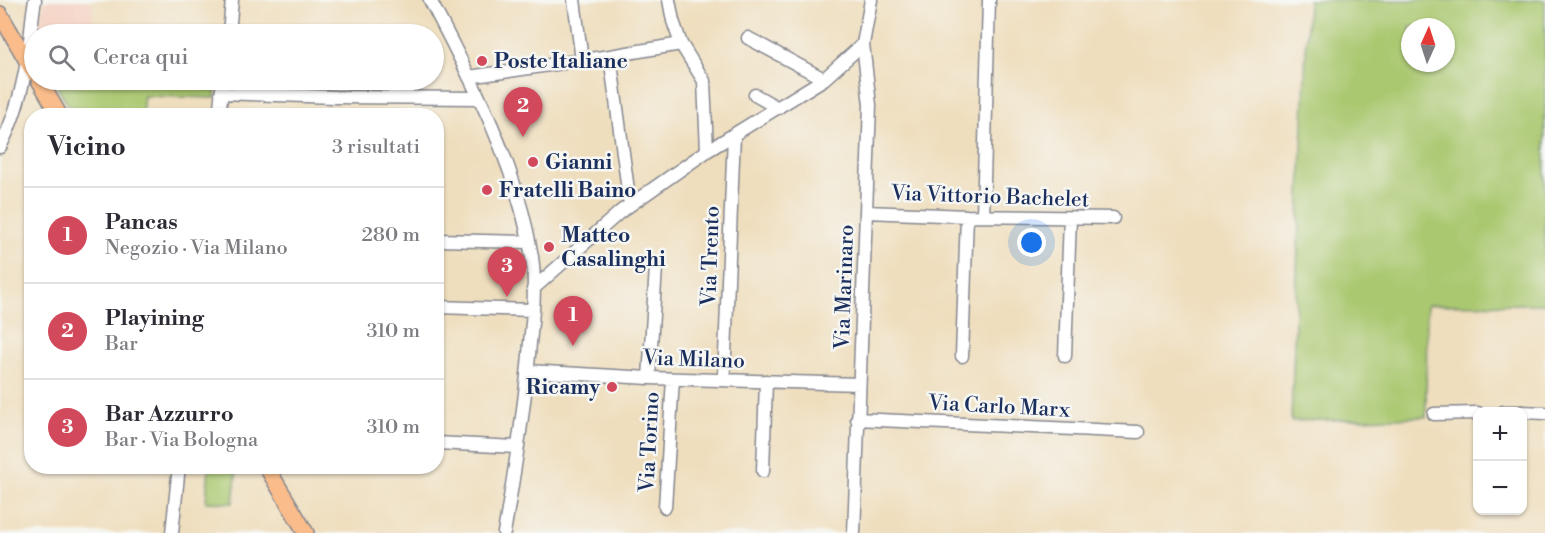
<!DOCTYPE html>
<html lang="it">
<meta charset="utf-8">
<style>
:root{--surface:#fff;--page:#f7f7f7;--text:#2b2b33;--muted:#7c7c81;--line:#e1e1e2;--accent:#d1495b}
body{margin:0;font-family:"Libre Bodoni",serif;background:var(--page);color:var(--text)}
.controls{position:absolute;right:18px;bottom:18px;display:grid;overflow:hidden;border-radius:12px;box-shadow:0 2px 4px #0004}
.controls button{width:54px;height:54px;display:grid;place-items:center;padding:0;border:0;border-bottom:2px solid var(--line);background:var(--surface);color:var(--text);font:30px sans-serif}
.compass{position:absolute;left:1401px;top:18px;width:54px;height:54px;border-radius:50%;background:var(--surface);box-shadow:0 2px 4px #0004;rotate:3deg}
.you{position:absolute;left:1032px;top:243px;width:21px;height:21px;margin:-15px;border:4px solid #fff;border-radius:50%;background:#1a73e8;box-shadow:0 0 0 9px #1a73e833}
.badge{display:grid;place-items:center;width:39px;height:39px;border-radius:50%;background:var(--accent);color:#fff;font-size:20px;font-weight:700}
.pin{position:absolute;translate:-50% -50px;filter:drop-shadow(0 2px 3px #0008)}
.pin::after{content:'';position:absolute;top:32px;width:21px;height:18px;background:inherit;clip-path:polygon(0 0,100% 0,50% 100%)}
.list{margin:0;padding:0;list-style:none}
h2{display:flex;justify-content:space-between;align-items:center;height:78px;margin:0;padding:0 24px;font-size:26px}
h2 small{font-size:20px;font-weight:400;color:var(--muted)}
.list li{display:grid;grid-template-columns:39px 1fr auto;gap:18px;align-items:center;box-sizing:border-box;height:96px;padding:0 24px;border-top:2px solid var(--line)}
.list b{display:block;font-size:22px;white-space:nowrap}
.list p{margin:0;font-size:20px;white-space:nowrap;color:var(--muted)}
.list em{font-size:20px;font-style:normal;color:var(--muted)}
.icon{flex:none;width:33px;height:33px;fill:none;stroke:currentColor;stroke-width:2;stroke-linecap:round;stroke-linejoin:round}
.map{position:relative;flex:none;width:1545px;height:533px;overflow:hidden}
.search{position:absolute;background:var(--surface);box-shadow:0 2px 4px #0004;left:24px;top:24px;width:420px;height:66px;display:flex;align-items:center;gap:15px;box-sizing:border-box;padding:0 21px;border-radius:33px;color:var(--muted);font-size:22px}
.panel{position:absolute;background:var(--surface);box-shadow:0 2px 4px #0004;left:24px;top:108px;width:420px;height:366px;border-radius:24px}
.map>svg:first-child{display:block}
.built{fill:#f5d2c2}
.green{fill:#aac870;stroke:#627c67;stroke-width:1.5;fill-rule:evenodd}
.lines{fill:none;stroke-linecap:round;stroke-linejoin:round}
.minor-casing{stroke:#85868e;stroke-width:15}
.major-casing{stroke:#85868e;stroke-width:18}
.minor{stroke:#fff;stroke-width:12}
.major{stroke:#f9bc8a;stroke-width:15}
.poi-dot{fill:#d1495b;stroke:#f6f6f2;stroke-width:2}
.labels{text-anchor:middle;stroke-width:5;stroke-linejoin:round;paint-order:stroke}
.poi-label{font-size:21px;font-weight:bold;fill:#1b2f5e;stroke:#f6f6f2;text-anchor:start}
.street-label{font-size:21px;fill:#1b2f5e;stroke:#f6f6f2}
</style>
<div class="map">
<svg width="1545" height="533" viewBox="0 0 1545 533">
<rect width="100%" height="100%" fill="#f6f6f2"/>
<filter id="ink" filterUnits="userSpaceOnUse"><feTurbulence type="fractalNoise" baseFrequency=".0167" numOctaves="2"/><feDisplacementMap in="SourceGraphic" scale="12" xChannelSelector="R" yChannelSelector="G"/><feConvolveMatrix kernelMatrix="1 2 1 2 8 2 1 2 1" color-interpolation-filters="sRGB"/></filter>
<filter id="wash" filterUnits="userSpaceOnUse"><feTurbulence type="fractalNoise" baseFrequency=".008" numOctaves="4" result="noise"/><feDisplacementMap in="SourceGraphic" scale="24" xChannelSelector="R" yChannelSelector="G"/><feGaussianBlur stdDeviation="1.35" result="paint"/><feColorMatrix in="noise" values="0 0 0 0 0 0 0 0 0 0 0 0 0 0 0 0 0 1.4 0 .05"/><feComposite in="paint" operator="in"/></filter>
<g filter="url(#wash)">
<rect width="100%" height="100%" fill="#efdebd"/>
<!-- built -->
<path class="built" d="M45,0h43l4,3 1,9 -1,22h-55z"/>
<!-- green -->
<path class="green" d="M1308,0h237v304l-118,1 -1,112 -135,4zM1410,27h36v36h-36z
M53,80h163l-1,18 -71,-2 -2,19h-68z
M209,466l28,1 -4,36 -27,-1z"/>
</g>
<g filter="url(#ink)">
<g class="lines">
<!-- minor casing -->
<g class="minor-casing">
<path id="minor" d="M430,0c43,82 87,165 102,257 4,28 1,58 -2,86 -5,64 -15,127 -26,190
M574,0l8,60
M669,0l4,21 8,23 23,37 3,70
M229,34l3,-34
M748,38l76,41
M610,56l20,149
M469,77l141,-21 71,-12
M221,93l114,4 144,1
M755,95l23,13
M219,116l4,-36
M0,147c14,-27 22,-56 27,-86 4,-20 4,-41 8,-61
M866,212l101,4 146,2
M983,216l6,-216
M436,240l93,2
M533,289l87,-77 87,-61 117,-72 39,-35 8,-44
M436,307l97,3
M962,356l5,-140
M1065,356l5,-138
M528,371l121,7 210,6
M649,378l7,-111
M724,379l10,-244
M1503,412h18
M1522,412l23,1
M1434,414l44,-1
M857,419l281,13
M436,443l82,4
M763,471l3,-90
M665,507l8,-128
M172,533l7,-67
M854,533l16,-428 -7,-61"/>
</g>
<!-- major casing -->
<g class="major-casing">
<path id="major" d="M0,14l34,59
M39,80l21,36
M266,466l40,67"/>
</g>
<!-- minor -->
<use href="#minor" class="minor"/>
<!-- major -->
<use href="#major" class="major"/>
</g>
</g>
<!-- markers -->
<g class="poi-dot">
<circle cx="482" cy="61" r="6"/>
<circle cx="533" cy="162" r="6"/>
<circle cx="487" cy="190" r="6"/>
<circle cx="549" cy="247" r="6"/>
<circle cx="612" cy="387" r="6"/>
</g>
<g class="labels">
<!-- poi labels -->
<g class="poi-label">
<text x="494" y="68">Poste Italiane</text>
<text x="545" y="169">Gianni</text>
<text x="499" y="197">Fratelli Baino</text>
<text x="561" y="242">Matteo<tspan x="561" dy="24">Casalinghi</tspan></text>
<text x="600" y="394" text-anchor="end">Ricamy</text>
</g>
<!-- street labels -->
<g class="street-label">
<text transform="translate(990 196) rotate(2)" y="7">Via Vittorio Bachelet</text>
<text transform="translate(710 256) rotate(-88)" y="7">Via Trento</text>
<text transform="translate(844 287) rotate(-88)" y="7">Via Marinaro</text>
<text transform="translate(694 359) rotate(2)" y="7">Via Milano</text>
<text transform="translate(999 406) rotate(3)" y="7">Via Carlo Marx</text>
<text transform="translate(649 442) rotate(-87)" y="7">Via Torino</text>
</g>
</g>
</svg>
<div class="controls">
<button>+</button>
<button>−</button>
</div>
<svg class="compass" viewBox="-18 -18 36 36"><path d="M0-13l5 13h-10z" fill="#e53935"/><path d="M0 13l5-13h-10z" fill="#7c7c81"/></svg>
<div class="you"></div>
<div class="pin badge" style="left:573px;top:346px">1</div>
<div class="pin badge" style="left:523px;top:137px">2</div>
<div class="pin badge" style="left:507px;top:297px">3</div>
<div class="search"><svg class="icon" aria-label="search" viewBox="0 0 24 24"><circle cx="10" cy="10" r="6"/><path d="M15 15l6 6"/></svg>Cerca qui</div>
<section class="panel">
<h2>Vicino<small>3 risultati</small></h2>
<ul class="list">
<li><span class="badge">1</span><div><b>Pancas</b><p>Negozio · Via Milano</p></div><em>280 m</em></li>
<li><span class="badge">2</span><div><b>Playining</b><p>Bar</p></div><em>310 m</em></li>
<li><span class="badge">3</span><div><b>Bar Azzurro</b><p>Bar · Via Bologna</p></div><em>310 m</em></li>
</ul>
</section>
</div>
